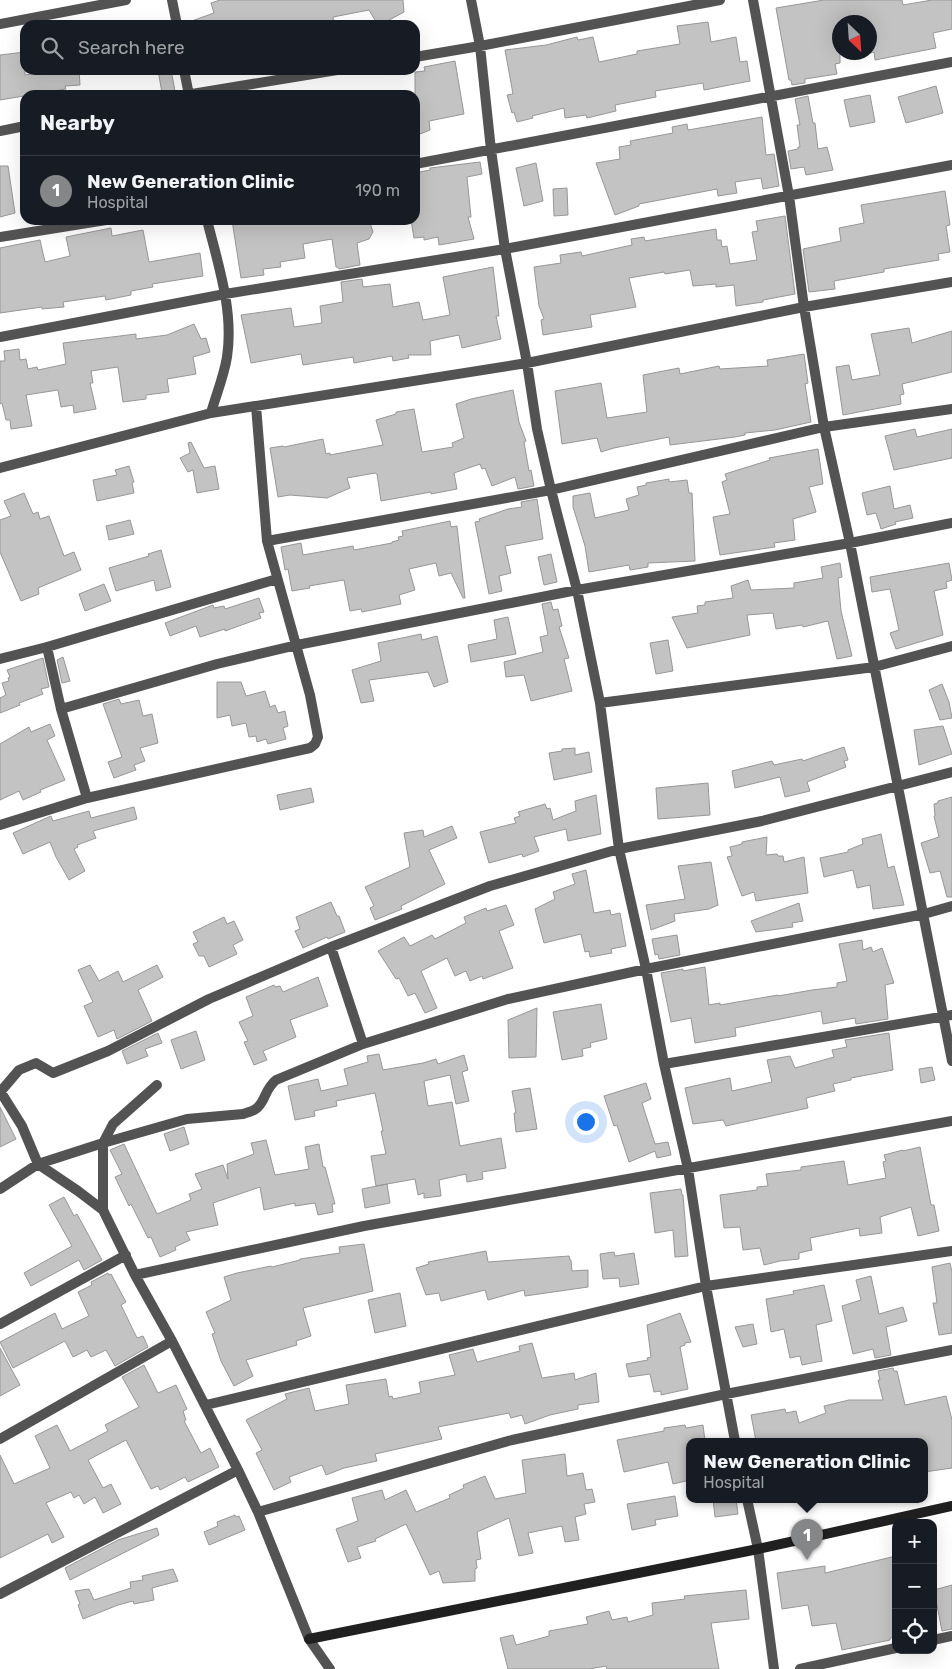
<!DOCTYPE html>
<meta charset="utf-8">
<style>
:root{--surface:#171b24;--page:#20242c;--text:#f1f3f6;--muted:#9ea1a6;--line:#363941;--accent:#858687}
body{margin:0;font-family:Rubik,sans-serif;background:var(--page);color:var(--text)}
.controls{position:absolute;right:15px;bottom:15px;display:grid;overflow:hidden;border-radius:10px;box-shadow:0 5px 20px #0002}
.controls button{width:45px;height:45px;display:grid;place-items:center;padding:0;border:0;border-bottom:1px solid var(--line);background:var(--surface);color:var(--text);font:25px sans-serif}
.compass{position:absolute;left:832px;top:15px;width:45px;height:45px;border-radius:50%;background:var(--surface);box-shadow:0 5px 20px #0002;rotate:155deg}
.you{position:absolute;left:585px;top:1121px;width:18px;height:18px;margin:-12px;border:4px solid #fff;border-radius:50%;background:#1a73e8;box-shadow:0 0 0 8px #1a73e833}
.badge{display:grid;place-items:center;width:32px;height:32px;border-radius:50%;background:var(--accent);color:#fff;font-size:16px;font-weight:700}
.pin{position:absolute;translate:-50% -41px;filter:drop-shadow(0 1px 2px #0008)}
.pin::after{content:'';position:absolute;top:26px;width:18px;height:15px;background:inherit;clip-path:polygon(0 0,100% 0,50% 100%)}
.popup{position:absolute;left:686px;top:1438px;width:242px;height:65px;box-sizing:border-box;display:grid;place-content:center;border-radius:10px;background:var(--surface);filter:drop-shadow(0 1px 4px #0005);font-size:16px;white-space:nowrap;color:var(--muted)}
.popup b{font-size:19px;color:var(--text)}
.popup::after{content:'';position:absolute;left:50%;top:100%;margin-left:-10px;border:10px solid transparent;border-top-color:var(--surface)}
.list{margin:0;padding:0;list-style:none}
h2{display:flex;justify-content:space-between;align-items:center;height:65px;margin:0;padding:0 20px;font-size:21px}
h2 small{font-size:16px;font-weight:400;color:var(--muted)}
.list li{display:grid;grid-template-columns:32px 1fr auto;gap:15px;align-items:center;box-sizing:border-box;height:70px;padding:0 20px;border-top:1px solid var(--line)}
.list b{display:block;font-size:19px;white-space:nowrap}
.list p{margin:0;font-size:16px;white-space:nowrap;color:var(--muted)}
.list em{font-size:16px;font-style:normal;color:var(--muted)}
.icon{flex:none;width:28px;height:28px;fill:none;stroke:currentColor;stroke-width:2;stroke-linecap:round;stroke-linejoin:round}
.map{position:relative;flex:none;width:952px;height:1669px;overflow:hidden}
.search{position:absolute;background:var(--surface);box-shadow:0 5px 20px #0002;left:20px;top:20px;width:400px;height:55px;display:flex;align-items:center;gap:12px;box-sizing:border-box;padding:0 18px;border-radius:15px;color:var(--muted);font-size:19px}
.panel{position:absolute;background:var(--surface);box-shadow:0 5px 20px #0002;left:20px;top:90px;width:400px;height:135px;border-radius:15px}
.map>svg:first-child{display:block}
.building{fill:#c3c3c3;stroke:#979797}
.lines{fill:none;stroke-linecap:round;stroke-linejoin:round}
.street{stroke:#535353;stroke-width:10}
.secondary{stroke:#202020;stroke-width:10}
</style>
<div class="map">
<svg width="952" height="1669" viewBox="0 0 952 1669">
<rect width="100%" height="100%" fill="#fff"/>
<!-- building -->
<path class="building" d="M220,0h183l1,12 -24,13h-2l-9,-15 -36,7 1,8h-148v-2l28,-10 -3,-10z
M824,0h78l1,5 29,-5h20v29l-19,4 3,15 -61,12 -1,-8 -4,1v-31h-30v41l-5,1 2,10 -32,5v4l-13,2 -1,-5h-2l-13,-72z
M708,22l3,20 25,-5 4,25 7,-1 3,20 -46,9 -1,-7 -48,8 1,6 -41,8 1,6 -29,7 -1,-3 -21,3 -1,-10 -32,8 1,2 -16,4 -3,-10 -2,1 -5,-18 6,-1 -8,-44 41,-5 31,-8 1,3 15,-3 6,25 38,-8v-3l43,-7 -3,-18z
M25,52v23l32,-5h22l1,15 -15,1 1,3 -66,11v-45z
M455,61l9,53 -35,7 1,9 -15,6v-64l10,-1 -1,-4z
M158,70h13l4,21 -13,2z
M936,86l7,27 -37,10 -8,-26z
M870,95l5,27 -25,5 -6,-27z
M808,96l5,27h2l3,26 9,-2 6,23 -27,5 -2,-8 -13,2 -3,-18 10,-2v-2h2l-3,-22h3l-5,-26z
M762,117l4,38 8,-1 5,32 -16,3 -2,-11 -26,4 2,11 -19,3 -1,-7 -78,15v2l-24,9 -19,-52 24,-4 -1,-12 12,-2 -1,-4 43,-8 -1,-6 15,-3 1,6z
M480,162l2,12 -15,3 4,40h-3l6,22 -35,6 -1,-8 -14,3v-3l-10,1 -3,-18h4v-47l15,-3v-2z
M536,163l7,38 -19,5 -8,-38z
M0,166h8l7,47 -15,4z
M567,188l1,27 -14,1 -1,-27z
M945,191l5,34 -4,1 4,26 -12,2 1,6 -55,9v3l-50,9 1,8 -26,3 -6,-43 38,-8 -2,-13 25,-5 -3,-18z
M785,216l10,78 -32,6v2l-27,4 -2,-21 -18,2v-3l-23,2 -3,-16 -25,4 -1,-2 -35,6 7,29 -46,8 2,12 -49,8 -2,-15 3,-1 -5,-13 -5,-39 27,-4 -1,-8 21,-3 1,4 50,-11 -1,-6 13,-2 1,4 71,-12 1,11h4l1,7 5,-1 3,18 27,-4 -5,-28 6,-1 -2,-10z
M232,220h42l1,2 15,-2h79l4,12 -4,7 -12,4 3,22 -21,4 -1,-2h-2l-4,-28 -29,5 2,14 -25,4 1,5 -18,2 1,6 -23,3z
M111,228l1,8 31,-6 6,32 51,-9 3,23 -51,8 1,3 -22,4v4l-25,5 -1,-4 -42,6 1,5 -22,2v-2l-42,6v-65l40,-8 5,22 25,-6 -4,-19z
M493,267l6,49h-3l5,23 -39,9 -3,-13 -29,6 1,14h-23l1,3 -16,3 -1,-5 -38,7 -1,-6 -50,8 -2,-11 -50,9 -10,-48 50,-7 3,19 28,-4 -2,-17 23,-4 -2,-20 21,-3 1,8 27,-3 3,23 26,-5 4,18 27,-5 -7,-38z
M194,324l7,15 5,-1 4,14 -17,5 3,17 -29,5 2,13 -23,3v4l-23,3 -5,-35 -27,4 2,12h-3l6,26 -22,4 -1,-8 -12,2 -3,-17 -32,5 6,31 -21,3 -1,-9h-4l-4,-17 -2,1v-43h5l-1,-10 15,-2 1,11 6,-1 2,10 9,-2 1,3 28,-6 -3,-21 73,-9v5l31,-4z
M909,328l3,15 40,-12v41l-50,12 2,10 -4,1 1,9 -58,11 -7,-48 13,-2 3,15 28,-5 -9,-41z
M804,354l4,29 -3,1 6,38 -36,8 -30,3v2l-10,2 -65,8 -1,-8 -55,11 -13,4 -4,-14 -35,6 -7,-53 46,-8 6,35 40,-6 -4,-37 36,-7 1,6 39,-8 1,3 48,-3 -1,-6z
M513,390l6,32 7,19 -2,1 5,29 2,-1 3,16 -16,3 -3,-12 -23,9 -7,-18 -3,1 -2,-5 -26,9 3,16 -26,5v-2l-50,9 -4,-27 -2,-1 -28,5 3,10 -23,10 -37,-3 -12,2 -8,-49 13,-2 1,1 39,-8 3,15 4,-1v2l53,-10 -7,-25 20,-6v-2l18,-3 8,43 31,-5 -1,-4 12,-5 -8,-34 15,-5z
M915,429l2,8 35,-8v29l-58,12 -9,-34z
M191,442l13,26 11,-2 4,23 -22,4 -4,-23 -5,2 -8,-14 10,-5 -2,-10z
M818,449l5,35 -14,3 7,25 -23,7 2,21 -21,3 1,4 -55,8 -7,-38 17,-3 -8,-32 5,-2 -2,-6 45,-14 -1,-2z
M129,466l5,16 -2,1 2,10 -37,8 -4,-21 24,-5 -2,-5z
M669,479v3l18,-2 2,13h3l3,68 -47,2v4l-18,3 -1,-5 -40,7 -4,-26 -12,-39v-11l17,-3 5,25 34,-8 -3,-11 13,-4 -2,-8 9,-2v-2z
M890,486l4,23 16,-4 3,13 -18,4 1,2 -15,5 -5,-16 -9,2 -5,-22z
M24,493l9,21 5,-2 2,7 9,-3 15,40 10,-4 7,18 -43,18 1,6 -18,7 -21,-49v-32l11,-4 -7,-15z
M537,499l6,40 -38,7 6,27 -12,3 3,15 -13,3 -14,-72 5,-1 -1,-2 29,-10 14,-2 -1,-5z
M130,520l4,14 -25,6 -3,-14z
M450,521l1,6 6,-1 8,72h-2l-12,-25 -12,3 -3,-13 -27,6 6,21 -16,5 2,9 -39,8 -1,-3 -11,2 -6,-31 -35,6 1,2 -18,3 -4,-22 -3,1 -4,-23 20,-4 2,12 50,-9 1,4 38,-7v-1l7,-2 -1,-3 5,-1 -1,-5z
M161,550l10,37 -15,4 -2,-11 -38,11 -7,-23 40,-12 -1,-2z
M551,554l6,28 -13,3 -6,-28z
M840,563l2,14 -4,1 3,33 11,45 -15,3 -9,-38 -25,6 -1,-2 -26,4 -3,-16 -26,2 3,20 -63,13 -15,-31 26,-4 -1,-7 8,-1v-3l28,-4 -2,-12 17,-6 3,10 43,-2v-5l29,-5 -2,-11z
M949,563l3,17 -6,2 1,6 -13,3 9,44 -47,14 -6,-16 9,-3 -9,-41 -18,3 -2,-15z
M104,584l7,17 -26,10 -6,-17z
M259,598l5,14 -5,1 2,5 -36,13v-2l-25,8 -4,-11 -26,10 -5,-13 48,-18 1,3 10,-2 1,3z
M551,602l2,8 5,-1 4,17 -3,1 10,31 -5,1 8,32 -41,10 -7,-26 -18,2 -2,-15 39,-10 -3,-15 8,-2 -6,-31z
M508,617l8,37 -45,8 -3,-17 29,-6 -3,-19z
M421,634l1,6 15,-4 11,46 -14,5 -6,-15 -59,8 5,21 -13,2 -9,-33 29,-9 -3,-18z
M668,640l5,31 -17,3 -6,-31z
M63,657l7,24 -8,2 -5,-23z
M43,658l6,29 -8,2 2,5 -24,9 1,2 -20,8v-15l6,-3 -4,-12 7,-2 -1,-3 2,-1 -3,-7z
M217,682h24l5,14 19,-5 5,16 5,-2 3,8 7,-2 3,15 -5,2 3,11 -18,5 -2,-5 -9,3 -1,-6 -7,1 -3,-14 -14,3 -2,-11 -13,3z
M942,684l7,18 3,16 -12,2 -11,-30z
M119,699l2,5 18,-4 4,16 9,-2 6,29 -18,5 5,13 -11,4 2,5 -22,8 -6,-16 14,-5 -19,-53z
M50,724l5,12 -8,4 18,40 -25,10 1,2 -18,8 -4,-9 -19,9v-56l29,-17 2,5z
M943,726l9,28 -33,11 -5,-35z
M844,747l4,13 -4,1 2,6 -39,15 3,9 -25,6 -5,-20 -45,11 -3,-17 40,-10 2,4 28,-6 1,2z
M575,748v7l14,-3 3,20 -38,8 -5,-27 13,-2v-2z
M708,783l2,32 -52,4 -2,-31z
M311,788l3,14 -34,8 -3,-15z
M596,795l5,39 -33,7 -2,-12 -32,8 5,14 -16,6 -1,-3 -33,9 -9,-31 36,-9 -2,-5 6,-2 -2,-4 27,-8 2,5 3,-1 3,12 23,-9 -1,-10z
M952,797v100h-5l-7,-26 -10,2 -9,-30 18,-6 -5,-21h1l-1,-12 4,-1v-2z
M134,807l3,12 -44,12 3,7 -19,7 1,2 -4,2 11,22 -16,9 -13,-23 -6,-15 -27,12 -10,-21 38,-17 2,5 36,-10 2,7z
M452,826l5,12 -28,12 16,34 -44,22 1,3 -27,11 -5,-12 4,-2 -9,-19 45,-20 -6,-34 19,-3 1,7z
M881,834l7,34 6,-2 10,39 -31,4 -3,-24 -13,3 -4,-18 -29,7 -4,-19 28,-6v-2l15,-6 -1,-5z
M767,837l-1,18 11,-1 1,2h5l1,6 20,-5 4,36 -52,8 -2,-9 -12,4 -15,-39 5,-1 -2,-9 12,-3v-2z
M711,862l7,43 -9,4 -35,5 1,7 -24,9 -5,-25 39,-6 -7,-33z
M586,870l8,43 16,-3 1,5 9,-2 6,33 -15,3 1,4 -22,4 -1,-6 -4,1 -4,-18 -37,9 -9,-34 20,-10 -2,-7 22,-8 -3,-10z
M331,902l6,14h2l6,16 -17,7 -1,-2 -24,11 -8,-17 5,-2 -4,-12z
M799,903l4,18 -11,2 1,4 -37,5 -5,-11z
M506,905l8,20 -15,6 14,37 -30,11 -1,-3 -12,5 -4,-10 -11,5 -8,-18 -26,13 16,37 -12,5 -10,-20 -7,3 -9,-18 -3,1 -18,-28 26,-14 6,9 22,-11 3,4 31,-16 -2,-6 22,-9 1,3z
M224,917l3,7 7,-3 9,19 -10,5 4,9 -28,13 -5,-11h-5l-6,-12 5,-2 -5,-10z
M677,935l3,20 -21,4 -1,-5 -3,1 -3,-16z
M862,940l1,10 8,-3 2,5 9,-4 12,35 -9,2 3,34 -32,5 -1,-6 -32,6 -2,-13 -86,17 1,8 -41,7 -4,-25 -20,4 -10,-49 22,-4v2l22,-4 4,38 11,-2v2l58,-10v1l34,-6 25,-3v-4l10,-2 -8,-37z
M90,965l9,16 19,-10 5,11 34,-17 6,12 -25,13 14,31 -35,18 -3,-9 -16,7 -14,-31 9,-4 -15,-32z
M318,977l10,29 -38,14 6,17 -33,14 4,9 -13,5 -10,-23 4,-1 -9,-19 14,-6 -7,-19 28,-12 1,2 5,-1 3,6z
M601,1004l6,35 -17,4 1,4 -9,2 1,7 -21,4 -9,-48z
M537,1008l-1,49 -27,1 -1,-38z
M196,1031l9,29 -24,9 -10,-29z
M158,1033l4,10 -17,6 3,7 -21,8 -5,-13z
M889,1033l4,37 -42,8v2l-18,4 2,7 -29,7 2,10 -82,18 -3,-6 -30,4 -8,-36 45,-10 2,13 40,-9 -5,-22 23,-4 5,12 39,-11 -2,-7 15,-3 -2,-7z
M379,1054l4,16 40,-7 13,-4 2,5 26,-9 4,15 -6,2 7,29 -13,3 -6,-29 -26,6 4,25 24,-4 8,44 41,-8 5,30 -24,4 1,7 -16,3 -1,-8 -27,6 2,16 -17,2v-5l-6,2 -3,-16 -39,7 -5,-30 15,-2 -5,-23h2l-8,-38 -39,8 1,5 -23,5 1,5 -20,4 -7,-34 30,-7 3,12 27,-6 -4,-16 24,-7 -1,-6z
M932,1067l3,13 -14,3 -2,-14z
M646,1083l5,16 -9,4 13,41 13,-2 3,13 -14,3 -2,-7 -26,11 -12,-37 -3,1 -10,-30z
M530,1088l7,41 -21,3 -2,-19h2l-4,-22z
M0,1107l16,32 -16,8z
M184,1127l5,17 -19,7 -6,-17z
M266,1140l9,35 34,-6 -4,-22 14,-3 4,23h2l10,37h-3l1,8 -15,3 -3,-12 -20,3v-3l-31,7 -4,-23 -47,16 5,22 -32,7 4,8 -15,7 1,3 -16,7 -9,-20 -3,1 -17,-34 -2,2 -14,-29 7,-3 -12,-24 14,-6 33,70 34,-14 -2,-6 13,-5 -7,-15 28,-9 5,14 -1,-15 27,-10 -3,-11z
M920,1147l11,58h3l5,26 -21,5 -7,-29 -31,10 2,16 -22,3 -1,-8 -49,10 2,12 -13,3v6l-19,2 -16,4 -4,-17 -17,2 -3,-23 -16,1 -4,-33 37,-5v-3l11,-1 -2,-12 35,-4v-3l43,-6 4,24 38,-7 -3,-16 3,-1 -2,-6 19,-5v1z
M387,1184l3,19 -25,5 -3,-19z
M681,1189l1,6h1l5,61 -13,1 -2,-27 -18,3 -5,-40z
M64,1197l10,19 3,-2 25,46 -18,10 -5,-10 -48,26 -7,-13 48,-27 -23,-41z
M364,1244l9,47 -70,17 8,28 -15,5 1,4 -51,15 7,16 -19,10 -13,-25 -9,-27 3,-1 -9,-21 25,-12 -7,-23 13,-4 34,-7 1,1 28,-7v-1l40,-6 -1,-6z
M486,1251l2,11 81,-6 1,4h1l1,11 16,-1v17l-63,9 -1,-6 -36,10 -3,-10 -44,11 -2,-8 -13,2 -10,-27 13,-4 -1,-2z
M614,1252l1,4 19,-3 5,31 -19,3 -1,-9 -16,1 -3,-25z
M950,1263l2,9v61l-13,2 -6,-32h4l-5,-36z
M108,1273l1,2 2,-1 15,28 -5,3 16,33 6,-2 5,11 -33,19 -9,-16 -15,7 -4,-7 -14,7 -8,-16 -52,27 -13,-26 55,-29 7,16 27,-13 -11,-24 14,-7 -1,-3z
M871,1276l8,38 24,-7 4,14 -21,6 5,28 -16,3 -2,-9 -20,5 -11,-48 19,-6 -5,-20z
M824,1285l8,36 -16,4 6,36 -20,4 -2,-9 -10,2 -6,-29 -13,3 -5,-33 28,-5 -1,-3z
M400,1293l6,33 -31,7 -7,-33z
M680,1313l11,29 -6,1v2l-5,2 8,42 -27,6v-4l-7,1 -4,-18 -21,3 -3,-13 22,-4 -1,-2 4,-1 -4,-32z
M753,1324l4,20 -14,3 -8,-20z
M532,1343l10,35 32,-5 1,7 21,-7 3,29 -21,3v4l-28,6 -25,9 -3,-9 -11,3 -2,-5 -71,14 4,12 -67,15 2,7 -33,7 -18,7 -4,-10 -33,12 2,5 -17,8 -18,-37 6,-3 -16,-30 41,-21 -2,-5 24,-6 6,23 34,-7 -3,-19 40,-6 3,18 3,-1 1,3 28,-6 -2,-11 36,-7 -6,-20 24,-6 4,13 43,-11 -1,-5z
M0,1348l20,37 -20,11z
M144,1365l14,28 18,-8 11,24 -4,2 3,9 -2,1 17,32 9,-5 9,19 -31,15 -3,-5 -25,13 -2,-4 -7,3 -25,-49 -38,20 15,28 8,-4 10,20 -18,9 -8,-16 -11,7 -5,-9 -5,3 -3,-6 -25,11 18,34 -12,6 -4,-9 -48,24v-103l14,29 36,-16 -15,-32 22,-11 13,26 38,-20 -3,-6 34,-18 -17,-30z
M893,1368l1,3h3l8,34 41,-9 6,24v48l-28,4v-31h-168l-5,-26 34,-6 1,4 10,-2 3,12 27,-10 -2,-7 25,-6h34l-5,-20h2l-2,-9z
M685,1425l1,3 17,-3 2,16h-15v39l-17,4 -5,-22 -44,10 -7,-32 47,-9v-3z
M565,1454l2,22 16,-3 3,17 6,-1 3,13 -11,2 2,10 -11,3 4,23 -14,2 -3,-16 -34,7 5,20 -14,3 -10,-38 -32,14 4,27 -5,1 1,8 -2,1v12l-32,2 -4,-12 -9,4 -24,-51 -31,15 1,2 -19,6 4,11 -13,4 -12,-33 22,-8 -6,-23 30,-8 3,10 21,-10 10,22 34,-14 -1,-3 15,-7 -1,-3 22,-9 10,23 31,-6 -4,-33z
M675,1496l3,20 -23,4 1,5 -24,5 -5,-26z
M713,1499h23l2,15 -23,3z
M235,1515l1,2 3,-1 6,14 -36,15 -5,-13 14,-6 -1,-4z
M157,1528l2,7 -89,45 -5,-12 53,-28z
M896,1556v81l-6,1v2l-48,10 -6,-27 -24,3 -4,-21 -26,4 -5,-36 48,-7v7z
M173,1569l5,12 -26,7 2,12 -20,4 -1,-3 -15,4 -35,14 -5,-14 2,-1 -5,-13 14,-2 5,11 37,-12 -1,-6 13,-2 -1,-4z
M952,1585v44l-10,2 -8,-41z
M746,1590l3,29 -38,4 8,46h-112l-1,-3 -17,3h-81l-8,-31 13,-3 3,10 33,-9v-5l39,-7 -2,-7 23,-6 3,9 15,-3 1,5 25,-7 -1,-12 33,-4 -1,-3z"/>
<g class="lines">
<!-- street -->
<path class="street" d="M172,0l5,25
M471,0l9,46 11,104 14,99 22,114 10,66 14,61 26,100 23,113 19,146 27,120 18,95 24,105 18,117 29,155
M753,0l36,196 15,111 20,120 26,116 102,518
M0,24l126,-24
M415,57l65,-11 240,-46
M184,70l5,25
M186,95l151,-25
M0,131l25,-5
M415,164l537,-102
M207,220c11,44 27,91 20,137 -3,19 -11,38 -16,56
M0,237l106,-17
M0,337l225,-43 280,-45 447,-84
M0,468l211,-55 316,-50 277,-56 148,-25
M267,541l284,-51 273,-63 128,-18
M47,647l14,62 26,89
M0,659l47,-12 230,-68
M600,703l274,-36 78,-21
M61,709l156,-45 80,-19 280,-55 273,-47 102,-20
M0,825l87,-27 223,-50 5,-4 3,-7 -8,-42 -43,-154 -11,-135
M331,947l32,97
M664,1064l288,-49
M0,1091l22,35 16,38 40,27 25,19 32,65 37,66 66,129 20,42 51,127 21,30
M1,1091l18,-21 17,-7 17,10 55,-22 101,-52 122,-52 159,-61 129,-37 143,-28 190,-49
M0,1189l38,-25 65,-21 84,-24 56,-5c5,-2 12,-3 15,-7 8,-8 7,-18 18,-27l87,-36 145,-45 138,-30 278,-55 28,-8
M103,1210v-67l10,-19 44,-39
M135,1275l229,-49 588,-105
M0,1324l126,-69
M206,1405l500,-119 246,-35
M0,1439l172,-98
M747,1499l11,50 16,120
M258,1512l254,-72 214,-46 226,-44
M0,1594l238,-124
M933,1640l19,-4
M800,1669l96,-21"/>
<!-- secondary -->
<path class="secondary" d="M309,1639l449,-90 194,-43"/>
</g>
</svg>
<div class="controls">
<button>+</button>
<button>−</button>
<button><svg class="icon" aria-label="locate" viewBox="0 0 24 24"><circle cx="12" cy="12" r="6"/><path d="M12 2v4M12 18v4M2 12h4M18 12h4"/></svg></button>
</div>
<svg class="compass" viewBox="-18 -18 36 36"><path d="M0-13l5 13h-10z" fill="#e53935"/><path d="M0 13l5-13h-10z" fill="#9ea1a6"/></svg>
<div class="you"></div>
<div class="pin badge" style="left:807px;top:1560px">1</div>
<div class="popup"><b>New Generation Clinic</b>Hospital</div>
<div class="search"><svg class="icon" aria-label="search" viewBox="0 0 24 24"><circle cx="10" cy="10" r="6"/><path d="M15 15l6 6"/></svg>Search here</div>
<section class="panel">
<h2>Nearby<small></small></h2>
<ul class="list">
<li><span class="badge">1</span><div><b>New Generation Clinic</b><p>Hospital</p></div><em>190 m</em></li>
</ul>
</section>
</div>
